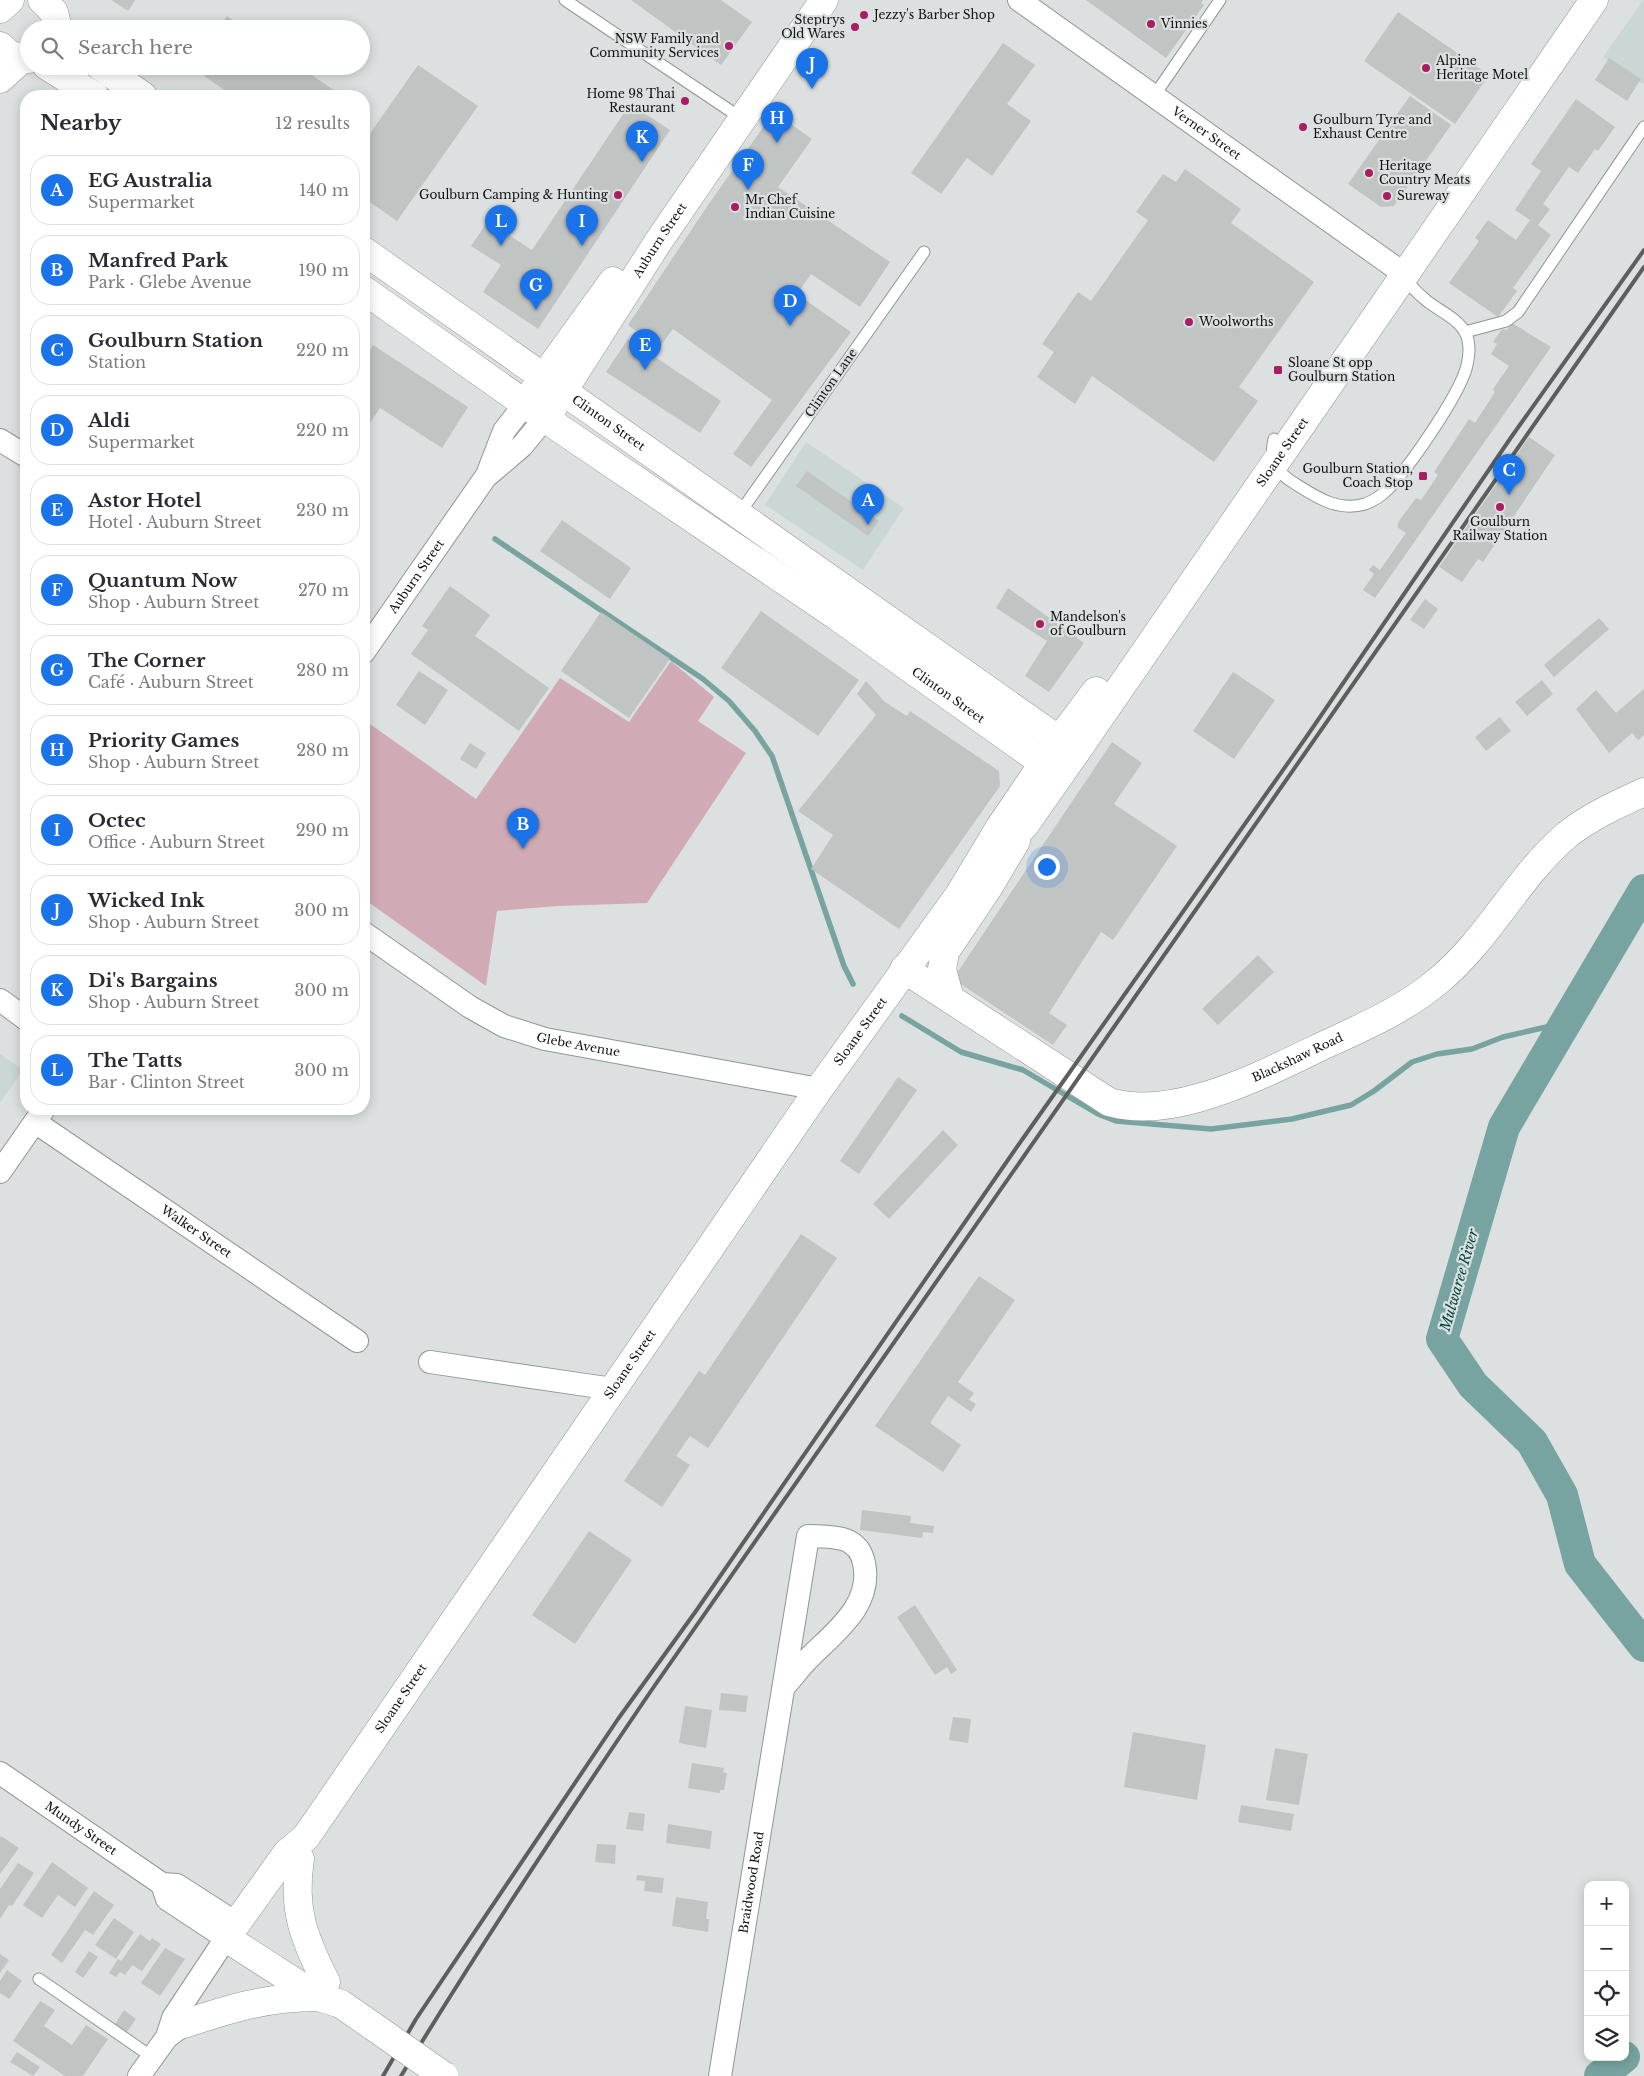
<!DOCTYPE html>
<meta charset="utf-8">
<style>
:root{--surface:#fff;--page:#f7f7f7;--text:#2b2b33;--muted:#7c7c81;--line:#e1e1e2;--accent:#1a73e8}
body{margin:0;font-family:"Libre Baskerville",serif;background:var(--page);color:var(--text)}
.controls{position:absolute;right:15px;bottom:15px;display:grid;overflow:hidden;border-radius:10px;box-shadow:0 2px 12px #0003}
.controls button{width:45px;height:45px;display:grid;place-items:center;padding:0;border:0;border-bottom:1px solid var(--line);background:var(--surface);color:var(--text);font:25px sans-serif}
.you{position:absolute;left:1046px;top:866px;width:18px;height:18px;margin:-12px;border:4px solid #fff;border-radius:50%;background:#1a73e8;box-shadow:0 0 0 8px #1a73e833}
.badge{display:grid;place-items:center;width:32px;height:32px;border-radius:50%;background:var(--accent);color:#fff;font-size:16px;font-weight:700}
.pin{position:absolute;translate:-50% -41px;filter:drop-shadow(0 1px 2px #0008)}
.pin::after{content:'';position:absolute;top:26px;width:18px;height:15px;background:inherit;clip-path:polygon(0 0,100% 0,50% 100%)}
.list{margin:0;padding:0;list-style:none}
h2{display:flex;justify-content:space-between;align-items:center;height:65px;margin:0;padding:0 20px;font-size:21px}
h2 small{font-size:16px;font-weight:400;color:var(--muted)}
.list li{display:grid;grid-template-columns:32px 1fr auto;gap:15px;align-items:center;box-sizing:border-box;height:70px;margin:0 10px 10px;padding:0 10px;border:1px solid var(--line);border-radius:20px}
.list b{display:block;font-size:19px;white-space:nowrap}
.list p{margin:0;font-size:16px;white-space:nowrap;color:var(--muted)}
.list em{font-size:16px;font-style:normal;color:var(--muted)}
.icon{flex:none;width:28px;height:28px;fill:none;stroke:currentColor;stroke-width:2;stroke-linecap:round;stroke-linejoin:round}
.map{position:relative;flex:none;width:1644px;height:2076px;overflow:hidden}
.search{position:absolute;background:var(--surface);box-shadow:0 2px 12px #0003;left:20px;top:20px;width:350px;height:55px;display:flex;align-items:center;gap:12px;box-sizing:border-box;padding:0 18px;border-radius:28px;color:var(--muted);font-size:19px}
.panel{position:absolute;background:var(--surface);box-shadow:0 2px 12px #0003;left:20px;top:90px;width:350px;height:1025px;border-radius:20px}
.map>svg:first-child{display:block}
.built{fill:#cad7d6}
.green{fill:#d0abb6}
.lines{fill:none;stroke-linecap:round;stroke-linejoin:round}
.stream{stroke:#77a4a0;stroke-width:5.5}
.river{stroke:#77a4a0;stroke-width:32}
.building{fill:#c0c4c3}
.lane-casing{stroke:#919594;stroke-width:13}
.street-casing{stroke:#919594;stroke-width:24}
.secondary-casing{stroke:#919594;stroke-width:29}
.primary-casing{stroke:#919594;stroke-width:29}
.lane{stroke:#fff;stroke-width:11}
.street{stroke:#fff;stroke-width:22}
.secondary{stroke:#fff;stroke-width:28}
.primary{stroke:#fff;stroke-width:28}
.rail{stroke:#5d5f5f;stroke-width:4}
.primary-bridge-casing{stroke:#919594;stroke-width:29;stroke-linecap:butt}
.primary-bridge{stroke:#fff;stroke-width:28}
.poi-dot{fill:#a91e62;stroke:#dde0e0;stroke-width:2}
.labels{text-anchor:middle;stroke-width:4.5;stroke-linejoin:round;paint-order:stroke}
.poi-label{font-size:12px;fill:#101111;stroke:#dde0e0;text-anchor:start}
.street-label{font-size:12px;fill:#101111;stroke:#dde0e0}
.water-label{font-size:14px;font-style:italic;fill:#004642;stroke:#dde0e0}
</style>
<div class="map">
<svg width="1644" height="2076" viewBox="0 0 1644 2076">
<rect width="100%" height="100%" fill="#dde0e0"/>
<!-- built -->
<path class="built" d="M1643,0h1v85l-41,-28z
M806,442l98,66 -41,62 -98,-65z
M0,1054l23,16 -23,33z"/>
<!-- green -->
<path class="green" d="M671,661l43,36 -16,24 48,32 -99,150 -89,3 -61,5 -11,75 -122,-87v-173l3,-4 109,77 84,-121 69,44z"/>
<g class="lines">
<!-- stream -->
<path class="stream" d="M495,539l208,140 26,22 26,30 17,25 72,210 9,18
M902,1016l59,36 62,18 75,44 18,7 95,8 81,-10 59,-14 23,-14 38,-29 25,-8 35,-5 31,-12 61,-14"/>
<!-- river -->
<path class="river" d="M1644,890l-140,237 -62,212 31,46 59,57 30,53 18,69 64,82
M1600,2076l24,-19"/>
</g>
<!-- building -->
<path class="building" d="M111,0h24l-7,11z
M631,0h90l31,22 -31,43z
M1086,0h117l-2,3 3,2 -38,53z
M1398,12l91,63 -34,49 -91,-63z
M227,16l18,13h-27z
M1003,43l32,22 -28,39 24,17 -39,55 -25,-18 -26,36 -30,-21z
M1609,58l32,21 -14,22 -32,-21z
M418,65l60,41 -81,115 -33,-23v-56z
M190,66h109l43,30h-109z
M1410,96l41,29 -57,81 -13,1 -33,-23z
M1576,99l39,28 -17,24 -3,-2 -17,24 -9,-6 -26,37 7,5 -12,16 13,10 -38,53 4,3 -19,26 -49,-34 30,-42 -4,-3 13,-18 28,20 14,-20 -15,-10 26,-39 -10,-7z
M630,104l40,26 -132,199 -55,-37 18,-27 -30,-19 17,-25 44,29z
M774,112l38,27 -34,48 112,75 -30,45 -49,-33 -14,20 54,38 -100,135 -18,-13 39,-54 -99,-71 -14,19 -31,-23 80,-120z
M1185,169l56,40 -10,14 83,59 -75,105 19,14 -44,61 -122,-86 -17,28 -38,-27 17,-25 -12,-8 36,-52 13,9 57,-81 -12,-8 27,-38 13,8z
M1512,323l39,24 -176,251 -12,-8 11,-16 -5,-4 4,-5 7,5 26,-37 -9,-6 2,-6 17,-23 5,2 17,-25 -4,-3 35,-53 6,4 20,-31 -2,-3 16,-23 -18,-12 6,-10 -4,-2 9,-13 5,1z
M628,339l93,62 -21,32 -94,-61z
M373,345l95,62 -26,41 -62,-40 -12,18 -4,-2v-64z
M1529,437l26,18 -72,107 -5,-3 -16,23 -23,-15z
M807,471l72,50 -11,15 -72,-50z
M562,520l69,48 -21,31 -70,-48z
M450,586l40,29 -15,21 74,52 -30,43 -108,-77 17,-24 -6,-4z
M1008,588l76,55 -35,49 -24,-16 22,-35 -51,-33z
M1425,599l13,10 -14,20 -14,-9z
M761,611l98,69 -41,56 -97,-68z
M601,612l69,47 -41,59 -68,-47z
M1599,618l10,11 -55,48 -10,-12z
M419,671l29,19 -23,35 -29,-20z
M1233,672l42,28 -41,59 -41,-28z
M1542,680l11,14 -26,22 -12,-14z
M866,681l19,21 22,14 3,-5 89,60 1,15 -101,143 -88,-60 22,-34 -35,-24 78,-96 -19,-21z
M1644,689v46l-6,5 -6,-7 -23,20 -33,-44 20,-19 20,23z
M1500,717l11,14 -25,20 -11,-14z
M1112,742l30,21 -28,41 63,42 -64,94 -12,-8 -52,81 18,12 -14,20 -100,-66z
M470,743l16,10 -10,16 -16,-10z
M1258,955l16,17 -56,53 -16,-16z
M898,1077l19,13 -58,84 -19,-13z
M943,1130l15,15 -69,74 -16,-15z
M801,1234l36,24 -129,190 -18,-12 -14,20 14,9 -28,42 -38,-26 75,-110 6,4z
M979,1276l36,24 -57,82 16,11 -5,7 7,4 -5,8 -23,-16 -18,27 31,22 -18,27 -68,-46z
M862,1510l49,6 -1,7 24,3 -1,7 -10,-1 -1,6 -62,-8z
M589,1531l43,29 -57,84 -43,-29z
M915,1605l42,65 -6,4 -4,-7 -12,8 -38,-58z
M721,1693l27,3 -2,16 -27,-2z
M685,1706l27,4 -6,38 -27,-5z
M953,1717l18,2 -3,24 -19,-3z
M1133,1732l73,13 -9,55 -73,-13z
M1275,1748l33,6 -9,51 -33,-5z
M692,1763l32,5 -1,4 4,1 -3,17h-4v3l-32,-5z
M1241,1805l53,9 -3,17 -53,-9z
M629,1812l16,2 -2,17 -17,-2z
M668,1824l44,7 -2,18 -44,-6z
M1,1836l18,12 -19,26v-36z
M597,1844l19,1 -1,19 -20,-2z
M52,1862l36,26 -13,19 -17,-12 -16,23 -19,-13z
M18,1863l16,10 -22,33 -3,-1 -9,14v-30z
M637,1875l27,3 -2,15 -18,-2 1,-10 -9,-1z
M94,1891l20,14 -21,30 -8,-5 -23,33 -11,-8z
M676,1897l32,5 -2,17h3l-1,13 -36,-6z
M114,1918l20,14 -18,27 -21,-14z
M140,1934l10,7 2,-3 9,6 -19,27 -10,-6 -7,10 -5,-3 -4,5 -7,-4 9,-14 3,2z
M165,1948l20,11 -25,37 -19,-13z
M89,1951l9,6 -15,21 -8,-6z
M0,1954l9,6 -9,13z
M7,1970l15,11 -13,18 -9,-6v-12z
M40,2001l15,9 -11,16 28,19 14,-20 22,14 -25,37h-18l-52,-35z
M124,2010l12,9 -9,13 -12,-8z
M17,2052l23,15 -7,9 -23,-14z"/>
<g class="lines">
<!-- lane casing -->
<g class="lane-casing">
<path id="lane" d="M565,0l167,112
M1154,96l66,-96
M1465,332l41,-11 12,-9 126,-185
M1274,439c-5,20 3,34 20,44 22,14 44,29 71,21 8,-3 16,-8 22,-14 22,-22 70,-92 79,-121 3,-11 5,-26 -1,-37 -8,-14 -27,-22 -38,-31 -9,-7 -17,-16 -24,-25
M739,514l185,-262
M39,1979l113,78"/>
</g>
<!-- street casing -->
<g class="street-casing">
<g id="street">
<path id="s1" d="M1019,0l374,266"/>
<path d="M0,440l26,16"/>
<path d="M488,475l34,-29 23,-28"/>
<path id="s2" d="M364,652l123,-177 17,-44 21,-27"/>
<path id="s3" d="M364,933l106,74 34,19 41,13 274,50"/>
<path d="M0,1000l26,19"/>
<path id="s4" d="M35,1122l322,219"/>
<path d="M0,1172l44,-63"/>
<path d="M430,1362l183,27"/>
<path id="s5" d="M0,1773l162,111 15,1 59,38"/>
<path d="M162,1884l5,15 59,39 -53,80 -6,19"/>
<path d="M139,2076l28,-39 11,-8"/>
<path id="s6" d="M720,2076l88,-540c24,1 50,-2 56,27 9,42 -29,69 -55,95 -9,9 -17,20 -26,30"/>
</g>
</g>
<!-- secondary casing -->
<g class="secondary-casing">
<g id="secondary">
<path d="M0,79l22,-20"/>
<path d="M1059,740l37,-49"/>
<path id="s7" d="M1076,752l518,-752"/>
<path id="s8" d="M904,969l205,133c28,8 61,4 89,-4 43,-12 83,-32 122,-51 41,-19 84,-37 118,-66 51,-42 80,-105 130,-147 23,-18 50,-30 76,-42"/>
<path d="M950,999l-8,-30 3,-17 43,-64 28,-47"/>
</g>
</g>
<!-- primary casing -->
<g class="primary-casing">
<g id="primary">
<path d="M42,0l12,12 4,17"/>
<path d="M0,9l10,-9"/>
<path d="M0,46l10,9 19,4"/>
<path d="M47,66l48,30"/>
<path d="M100,66l43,30"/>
<path id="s9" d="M364,251l712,501 -49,70 -33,38"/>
<path id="s10" d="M364,290l198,140 276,187 218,155"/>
<path d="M533,392l80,-111"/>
<path id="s11" d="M553,407l105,-165 166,-242"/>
<path d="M300,1859c-8,50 4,80 26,123"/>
<path d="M184,2024c47,-16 84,-27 134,-27"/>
<path id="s12" d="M374,2027l-33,-23 -23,-7 -92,-59 61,-85 19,-16 513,-748 140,-194 41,-68 59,-87"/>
</g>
</g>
<!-- lane -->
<use href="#lane" class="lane"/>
<!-- street -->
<use href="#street" class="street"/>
<!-- secondary -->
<use href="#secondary" class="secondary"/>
<!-- primary -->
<use href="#primary" class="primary"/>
<!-- rail -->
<path class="rail" d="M383,2076l33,-57 202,-300 78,-108 323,-467 288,-408 205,-300 132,-186
M401,2076c80,-132 165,-260 252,-388l991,-1421"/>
<!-- primary-bridge casing -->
<g class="primary-bridge-casing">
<path id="primary-bridge" d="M374,2027l70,49"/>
</g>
<!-- primary-bridge -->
<use href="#primary-bridge" class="primary-bridge"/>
</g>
<!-- markers -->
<g class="poi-dot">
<circle cx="864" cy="15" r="5"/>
<circle cx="1151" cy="24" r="5"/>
<circle cx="855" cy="27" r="5"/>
<circle cx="729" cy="46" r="5"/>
<circle cx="1426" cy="68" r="5"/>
<circle cx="685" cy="101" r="5"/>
<circle cx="1303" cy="127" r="5"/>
<circle cx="1369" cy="173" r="5"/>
<circle cx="618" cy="195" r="5"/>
<circle cx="1387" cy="196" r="5"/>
<circle cx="735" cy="207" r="5"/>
<circle cx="1189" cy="322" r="5"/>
<rect x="1273" y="365" width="10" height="10" rx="2.5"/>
<rect x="1418" y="471" width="10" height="10" rx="2.5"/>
<circle cx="1500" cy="507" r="5"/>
<circle cx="1040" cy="624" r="5"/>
</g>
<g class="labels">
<!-- poi labels -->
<g class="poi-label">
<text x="874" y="19">Jezzy's Barber Shop</text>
<text x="845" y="24" text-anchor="end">Steptrys<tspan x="845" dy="14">Old Wares</tspan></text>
<text x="1161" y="28">Vinnies</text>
<text x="719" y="43" text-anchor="end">NSW Family and<tspan x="719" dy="14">Community Services</tspan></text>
<text x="1436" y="65">Alpine<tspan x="1436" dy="14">Heritage Motel</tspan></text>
<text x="675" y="98" text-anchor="end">Home 98 Thai<tspan x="675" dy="14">Restaurant</tspan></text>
<text x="1313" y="124">Goulburn Tyre and<tspan x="1313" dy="14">Exhaust Centre</tspan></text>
<text x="1379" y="170">Heritage<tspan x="1379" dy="14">Country Meats</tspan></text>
<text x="608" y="199" text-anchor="end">Goulburn Camping &amp; Hunting</text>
<text x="1397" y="200">Sureway</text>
<text x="745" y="204">Mr Chef<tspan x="745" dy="14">Indian Cuisine</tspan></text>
<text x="1199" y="326">Woolworths</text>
<text x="1288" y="367">Sloane St opp<tspan x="1288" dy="14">Goulburn Station</tspan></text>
<text x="1413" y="473" text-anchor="end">Goulburn Station,<tspan x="1413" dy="14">Coach Stop</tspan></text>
<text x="1500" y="526" text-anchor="middle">Goulburn<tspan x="1500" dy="14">Railway Station</tspan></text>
<text x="1050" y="621">Mandelson's<tspan x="1050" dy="14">of Goulburn</tspan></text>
</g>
<!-- street labels -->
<g class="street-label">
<text dy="4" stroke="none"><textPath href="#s1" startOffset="230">Verner Street</textPath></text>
<text dy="4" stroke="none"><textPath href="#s11" startOffset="198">Auburn Street</textPath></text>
<text transform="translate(831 383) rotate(-55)" y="4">Clinton Lane</text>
<text dy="4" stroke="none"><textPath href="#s9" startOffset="299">Clinton Street</textPath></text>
<text dy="4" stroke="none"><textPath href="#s7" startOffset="364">Sloane Street</textPath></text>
<text dy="4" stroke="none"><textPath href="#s2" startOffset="92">Auburn Street</textPath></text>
<text dy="4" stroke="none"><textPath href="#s10" startOffset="711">Clinton Street</textPath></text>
<text dy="4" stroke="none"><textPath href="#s12" startOffset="1281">Sloane Street</textPath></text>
<text dy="4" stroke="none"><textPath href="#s3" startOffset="245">Glebe Avenue</textPath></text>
<text dy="4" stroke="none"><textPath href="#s8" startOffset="442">Blackshaw Road</textPath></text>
<text dy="4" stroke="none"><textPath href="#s4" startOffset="195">Walker Street</textPath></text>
<text dy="4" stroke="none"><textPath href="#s12" startOffset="876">Sloane Street</textPath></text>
<text dy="4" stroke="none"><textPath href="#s12" startOffset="471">Sloane Street</textPath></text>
<text dy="4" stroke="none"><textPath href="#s5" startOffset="98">Mundy Street</textPath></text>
<text dy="4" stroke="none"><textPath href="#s6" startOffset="196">Braidwood Road</textPath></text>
</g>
<!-- water labels -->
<g class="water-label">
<text transform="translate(1459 1280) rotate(-74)" y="5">Mulwaree River</text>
</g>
</g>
</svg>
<div class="controls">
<button>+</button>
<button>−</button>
<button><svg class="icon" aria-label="locate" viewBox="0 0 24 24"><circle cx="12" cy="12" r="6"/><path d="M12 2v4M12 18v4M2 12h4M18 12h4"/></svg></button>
<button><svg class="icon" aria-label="layers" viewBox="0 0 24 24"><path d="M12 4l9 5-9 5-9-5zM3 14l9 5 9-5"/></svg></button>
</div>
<div class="you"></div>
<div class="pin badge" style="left:868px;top:525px">A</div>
<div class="pin badge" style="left:523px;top:849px">B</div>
<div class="pin badge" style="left:1509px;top:495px">C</div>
<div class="pin badge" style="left:790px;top:326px">D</div>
<div class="pin badge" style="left:645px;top:370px">E</div>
<div class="pin badge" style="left:748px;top:190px">F</div>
<div class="pin badge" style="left:536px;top:310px">G</div>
<div class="pin badge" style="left:777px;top:143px">H</div>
<div class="pin badge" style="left:582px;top:246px">I</div>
<div class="pin badge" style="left:812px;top:89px">J</div>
<div class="pin badge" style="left:642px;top:162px">K</div>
<div class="pin badge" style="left:501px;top:246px">L</div>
<div class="search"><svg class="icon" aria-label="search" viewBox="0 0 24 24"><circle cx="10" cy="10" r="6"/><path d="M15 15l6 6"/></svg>Search here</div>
<section class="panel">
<h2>Nearby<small>12 results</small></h2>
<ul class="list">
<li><span class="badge">A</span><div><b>EG Australia</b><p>Supermarket</p></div><em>140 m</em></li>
<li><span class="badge">B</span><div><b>Manfred Park</b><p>Park · Glebe Avenue</p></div><em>190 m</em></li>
<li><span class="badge">C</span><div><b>Goulburn Station</b><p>Station</p></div><em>220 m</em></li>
<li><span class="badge">D</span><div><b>Aldi</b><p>Supermarket</p></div><em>220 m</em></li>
<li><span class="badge">E</span><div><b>Astor Hotel</b><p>Hotel · Auburn Street</p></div><em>230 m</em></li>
<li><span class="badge">F</span><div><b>Quantum Now</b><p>Shop · Auburn Street</p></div><em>270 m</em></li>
<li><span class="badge">G</span><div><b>The Corner</b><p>Café · Auburn Street</p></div><em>280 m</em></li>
<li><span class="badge">H</span><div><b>Priority Games</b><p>Shop · Auburn Street</p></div><em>280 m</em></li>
<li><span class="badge">I</span><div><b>Octec</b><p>Office · Auburn Street</p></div><em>290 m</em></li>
<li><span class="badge">J</span><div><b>Wicked Ink</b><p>Shop · Auburn Street</p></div><em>300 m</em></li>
<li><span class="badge">K</span><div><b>Di's Bargains</b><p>Shop · Auburn Street</p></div><em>300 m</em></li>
<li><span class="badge">L</span><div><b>The Tatts</b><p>Bar · Clinton Street</p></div><em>300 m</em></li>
</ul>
</section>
</div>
